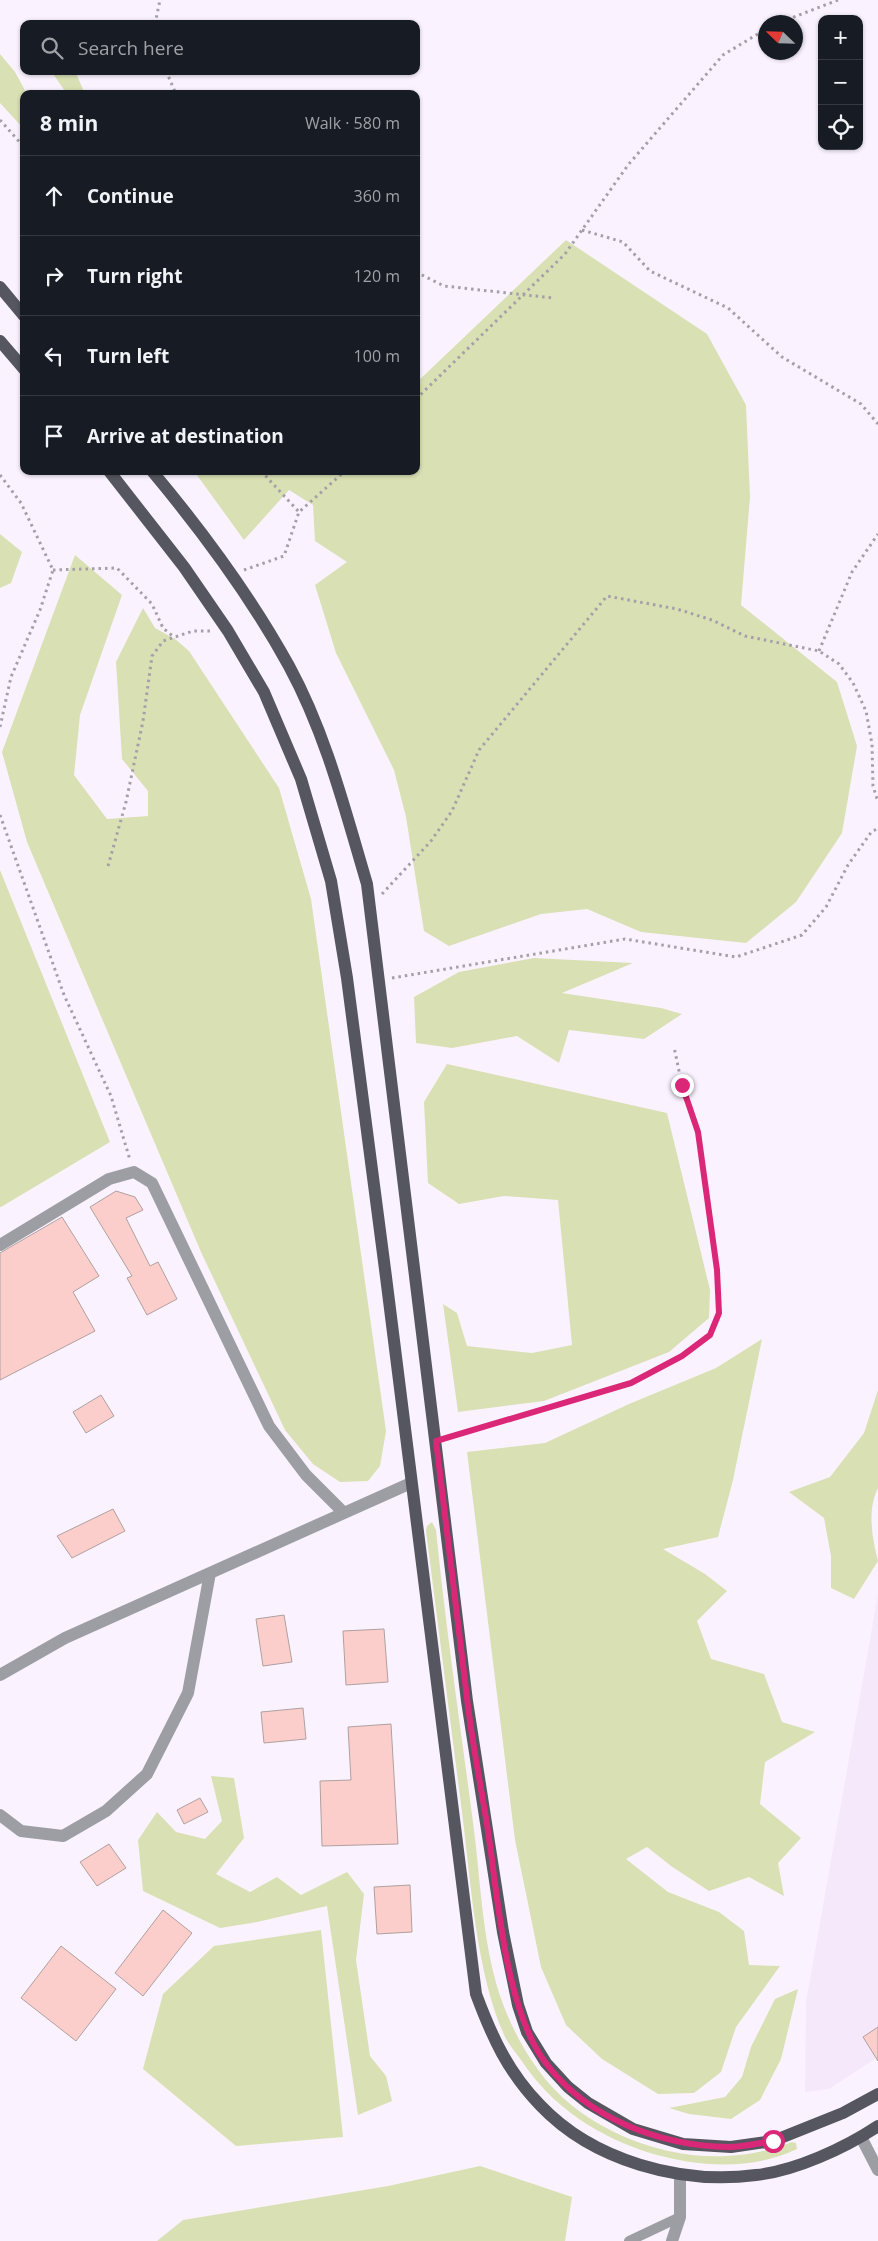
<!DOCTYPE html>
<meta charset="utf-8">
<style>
:root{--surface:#171b24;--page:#242831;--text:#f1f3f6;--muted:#9ea1a6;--line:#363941}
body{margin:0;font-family:"Open Sans",sans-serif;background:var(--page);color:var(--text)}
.controls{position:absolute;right:15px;top:15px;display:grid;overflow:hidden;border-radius:10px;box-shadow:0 1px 4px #0004}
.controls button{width:45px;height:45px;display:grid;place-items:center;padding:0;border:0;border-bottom:1px solid var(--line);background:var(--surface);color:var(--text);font:25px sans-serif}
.compass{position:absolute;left:758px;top:15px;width:45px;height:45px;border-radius:50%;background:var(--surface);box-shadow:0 1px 4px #0004;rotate:293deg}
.stop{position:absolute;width:15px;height:15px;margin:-11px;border:4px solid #db2777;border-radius:50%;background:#fff}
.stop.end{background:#db2777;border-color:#fff;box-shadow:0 1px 5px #0008}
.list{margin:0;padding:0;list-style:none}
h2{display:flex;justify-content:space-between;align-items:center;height:65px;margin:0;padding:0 20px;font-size:21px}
h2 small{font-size:16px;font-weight:400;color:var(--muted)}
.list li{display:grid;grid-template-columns:32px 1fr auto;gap:15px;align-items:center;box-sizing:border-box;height:80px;padding:0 20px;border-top:1px solid var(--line)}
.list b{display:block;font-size:19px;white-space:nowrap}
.list em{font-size:16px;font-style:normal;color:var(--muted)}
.icon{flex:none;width:28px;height:28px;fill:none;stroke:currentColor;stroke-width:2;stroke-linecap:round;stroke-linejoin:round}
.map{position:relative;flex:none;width:878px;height:2241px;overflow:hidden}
.search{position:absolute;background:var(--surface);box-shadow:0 1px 4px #0004;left:20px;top:20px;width:400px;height:55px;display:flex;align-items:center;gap:12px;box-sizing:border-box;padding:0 18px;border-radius:10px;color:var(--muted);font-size:19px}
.panel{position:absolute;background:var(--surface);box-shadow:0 1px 4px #0004;left:20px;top:90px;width:400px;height:385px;border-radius:10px}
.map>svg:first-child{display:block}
.built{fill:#f5e8fb}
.green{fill:#d9e0b3}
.building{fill:#fccecb;stroke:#afa09f}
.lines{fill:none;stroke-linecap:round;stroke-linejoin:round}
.path{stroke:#a59fa8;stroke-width:3;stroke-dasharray:2.5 4;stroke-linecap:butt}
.service{stroke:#9d9ea3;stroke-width:10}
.minor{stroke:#9d9ea3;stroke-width:12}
.primary{stroke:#565660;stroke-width:12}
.route{stroke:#db2777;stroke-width:6}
</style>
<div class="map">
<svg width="878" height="2241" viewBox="0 0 878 2241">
<rect width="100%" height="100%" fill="#faf3ff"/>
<!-- built -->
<path class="built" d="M878,1594v463l-49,32 -24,3 1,-90z"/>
<!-- green -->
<path class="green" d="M0,54l15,18 12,22h-3v35l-24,-26z
M51,71h24l10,23h-18z
M566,240l141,94 39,71 4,92 -9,108 96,77 20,64 -15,87 -46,69 -50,41 -105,-11 -54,-23 -46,5 -92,32 -25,-15 -18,-114 -12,-47 -58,-117 -21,-68 32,-23 -32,-21 -2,-36 -24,-15 -45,50 -50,-69h222v-88z
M0,534l22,18 -11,31 -11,5z
M75,555l47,40 -42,120 -6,60 33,44 41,-3v-25l-26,-32 -6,-97 27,-54 12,20 20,11 14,12 90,137 32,111 75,532 -6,35 -12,15 -28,1 -27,-18 -28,-34 -84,-178 -174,-410 -25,-90z
M0,870l110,272 -109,65h-1z
M534,958l99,5 -71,30 99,15 21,6 -38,25 -75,-9 -10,33 -42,-27 -65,12 -36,-5 -2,-46 45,-25z
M447,1064l220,49 43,177 -1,28 -40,34 -125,49 -86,11 -15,-108 14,9 10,33 65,7 40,-8 -14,-145 -54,-4 -45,8 -31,-21 -4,-81z
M762,1339l-29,141 -15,57 -55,12 42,25 22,17 -30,30 14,38 53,15 18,48 33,10 -50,30 -5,42 41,34 -23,25 6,33 -35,-19 -40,14 -38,-25 -24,-19 -21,12 42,33 51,20 25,19 5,34 31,1 -44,61 -15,45 -27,21 -36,1 -56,-35 -36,-34 -25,-58 -26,-127 -48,-388 78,-9 84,-39 87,-36z
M878,1390v98c-11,22 -6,50 0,73l-24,38 -23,-11v-32l-7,-38 -35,-26 41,-15 34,-44z
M432,1522l4,8c10,100 25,200 38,300 7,56 9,121 29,174 10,27 25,54 43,76 41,50 117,80 181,76 23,-1 44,-6 65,-14l4,1 1,6c-47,22 -98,18 -147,4 -53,-17 -98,-46 -129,-93 -5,-7 -11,-14 -15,-21 -30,-63 -35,-157 -44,-227 -12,-93 -24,-187 -36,-281l1,-5z
M211,1776l23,2 10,60 -28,36 34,18 27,-15 24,18 46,-23 17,22 -8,66 14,96 16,20 6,25 -34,14 -31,-209 -70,16 -37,6 -77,-37 -5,-51 19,-28 19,20 29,7 17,-18z
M321,1930l22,207 -107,9 -93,-77 20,-75 51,-48z
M798,1989l-17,70 -21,41 -29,19 -42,-5 -20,-6 56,-11 17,-20 9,-30 24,-48z
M480,2166l92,31 -7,44h-408l26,-21 205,-34z"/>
<!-- building -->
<path class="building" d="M116,1191l19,6 8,13 -17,8 24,48 8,-4 19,37 -30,16 -20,-37 5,-2 -42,-69z
M62,1217l37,59 -26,16 22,39 -95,49v-127z
M101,1395l13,21 -28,17 -13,-21z
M113,1509l12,22 -53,27 -15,-22z
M284,1615l8,47 -29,4 -7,-47z
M384,1629l4,53 -42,3 -3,-54z
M303,1708l3,31 -42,4 -3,-31z
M391,1724l7,120 -76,2 -2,-65 31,-1 -3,-53z
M200,1798l8,14 -24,12 -7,-14z
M109,1844l17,24 -29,18 -17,-24z
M410,1885l2,47 -35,2 -3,-47z
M163,1910l29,23 -49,63 -28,-23z
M61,1946l55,43 -40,52 -55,-43z
M878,2027v34l-15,-24z"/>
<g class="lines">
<!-- path -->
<path class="path" d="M781,22l57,-22
M155,24l5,-24
M166,71l10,23
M0,120l24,27
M582,230l41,12 27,29 78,37 54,49 79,47 17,20
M416,272l28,14 109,12
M416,399l149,-145 63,-89 95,-110 43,-26
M261,471l38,41
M0,475l21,28 32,67 -13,40 -29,67 -11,50
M53,570l64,-2 35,36 11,24 12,10
M244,570l40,-14 15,-44 46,-41
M819,651l33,-79 26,-38
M0,815l64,180 47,101 19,64
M108,866l18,-64 17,-81 9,-65 11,-15 30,-10h19
M382,894l49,-53 21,-30 27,-61 128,-154 70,13 35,11 33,16 74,15 20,13 14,19 13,28 6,33 1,42 5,16
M392,978l233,-39 111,18 66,-22 24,-28 22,-42 24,-34 6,-2
M449,1438l182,-55 52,-27 27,-21 9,-22 -2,-42 -19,-139 -16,-47 -8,-38"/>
<!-- service -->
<path class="service" d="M629,2241l51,-24"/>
<!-- minor -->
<path class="minor" d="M0,1245l109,-66 25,-7 18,11 117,243 37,49 38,38
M0,1675l65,-37 346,-155
M0,1815l21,16 42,5 43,-25 41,-37 41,-81 22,-120
M861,2137l17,33
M672,2241l8,-24v-43"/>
<!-- primary -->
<path class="primary" d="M0,287l24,29
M0,341l24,28
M109,471l75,96 44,64 36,61 37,87 30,102 16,97 39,299 90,717c16,43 32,78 64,111 53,56 141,80 216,70 39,-4 89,-27 122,-49
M152,471c51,61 99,126 137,195 37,68 56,144 78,218l100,817 36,231 15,73 9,27 19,31 22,24 20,16 45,26 50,15 48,3 42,-6 70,-28 35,-19"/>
</g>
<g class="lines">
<!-- route -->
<path class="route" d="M682,1085l16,47 19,138 2,43 -9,22 -28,21 -51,27 -195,58c10,86 20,172 31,257 5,45 14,88 21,133 10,67 17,177 57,231 42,57 116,84 184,85 15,0 30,-4 44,-6"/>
</g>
</svg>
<div class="controls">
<button>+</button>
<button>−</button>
<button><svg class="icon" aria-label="locate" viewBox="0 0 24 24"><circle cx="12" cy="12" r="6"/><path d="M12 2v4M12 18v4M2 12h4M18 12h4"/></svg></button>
</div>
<svg class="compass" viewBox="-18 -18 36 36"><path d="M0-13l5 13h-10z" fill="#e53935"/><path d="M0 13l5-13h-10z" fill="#9ea1a6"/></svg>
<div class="stop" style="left:773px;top:2141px"></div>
<div class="stop end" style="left:682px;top:1085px"></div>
<div class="search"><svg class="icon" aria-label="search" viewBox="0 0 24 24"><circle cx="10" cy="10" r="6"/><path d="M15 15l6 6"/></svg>Search here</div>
<section class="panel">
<h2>8 min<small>Walk · 580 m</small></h2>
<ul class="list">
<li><svg class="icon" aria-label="ahead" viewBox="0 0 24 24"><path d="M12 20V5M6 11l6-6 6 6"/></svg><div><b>Continue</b></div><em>360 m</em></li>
<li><svg class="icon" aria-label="right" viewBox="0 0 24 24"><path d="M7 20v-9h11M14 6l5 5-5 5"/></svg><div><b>Turn right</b></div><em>120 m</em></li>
<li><svg class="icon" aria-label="left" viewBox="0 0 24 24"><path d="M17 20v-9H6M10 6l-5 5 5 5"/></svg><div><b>Turn left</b></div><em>100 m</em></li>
<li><svg class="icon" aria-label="arrive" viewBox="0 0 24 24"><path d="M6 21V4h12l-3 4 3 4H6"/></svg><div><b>Arrive at destination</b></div></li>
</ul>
</section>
</div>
